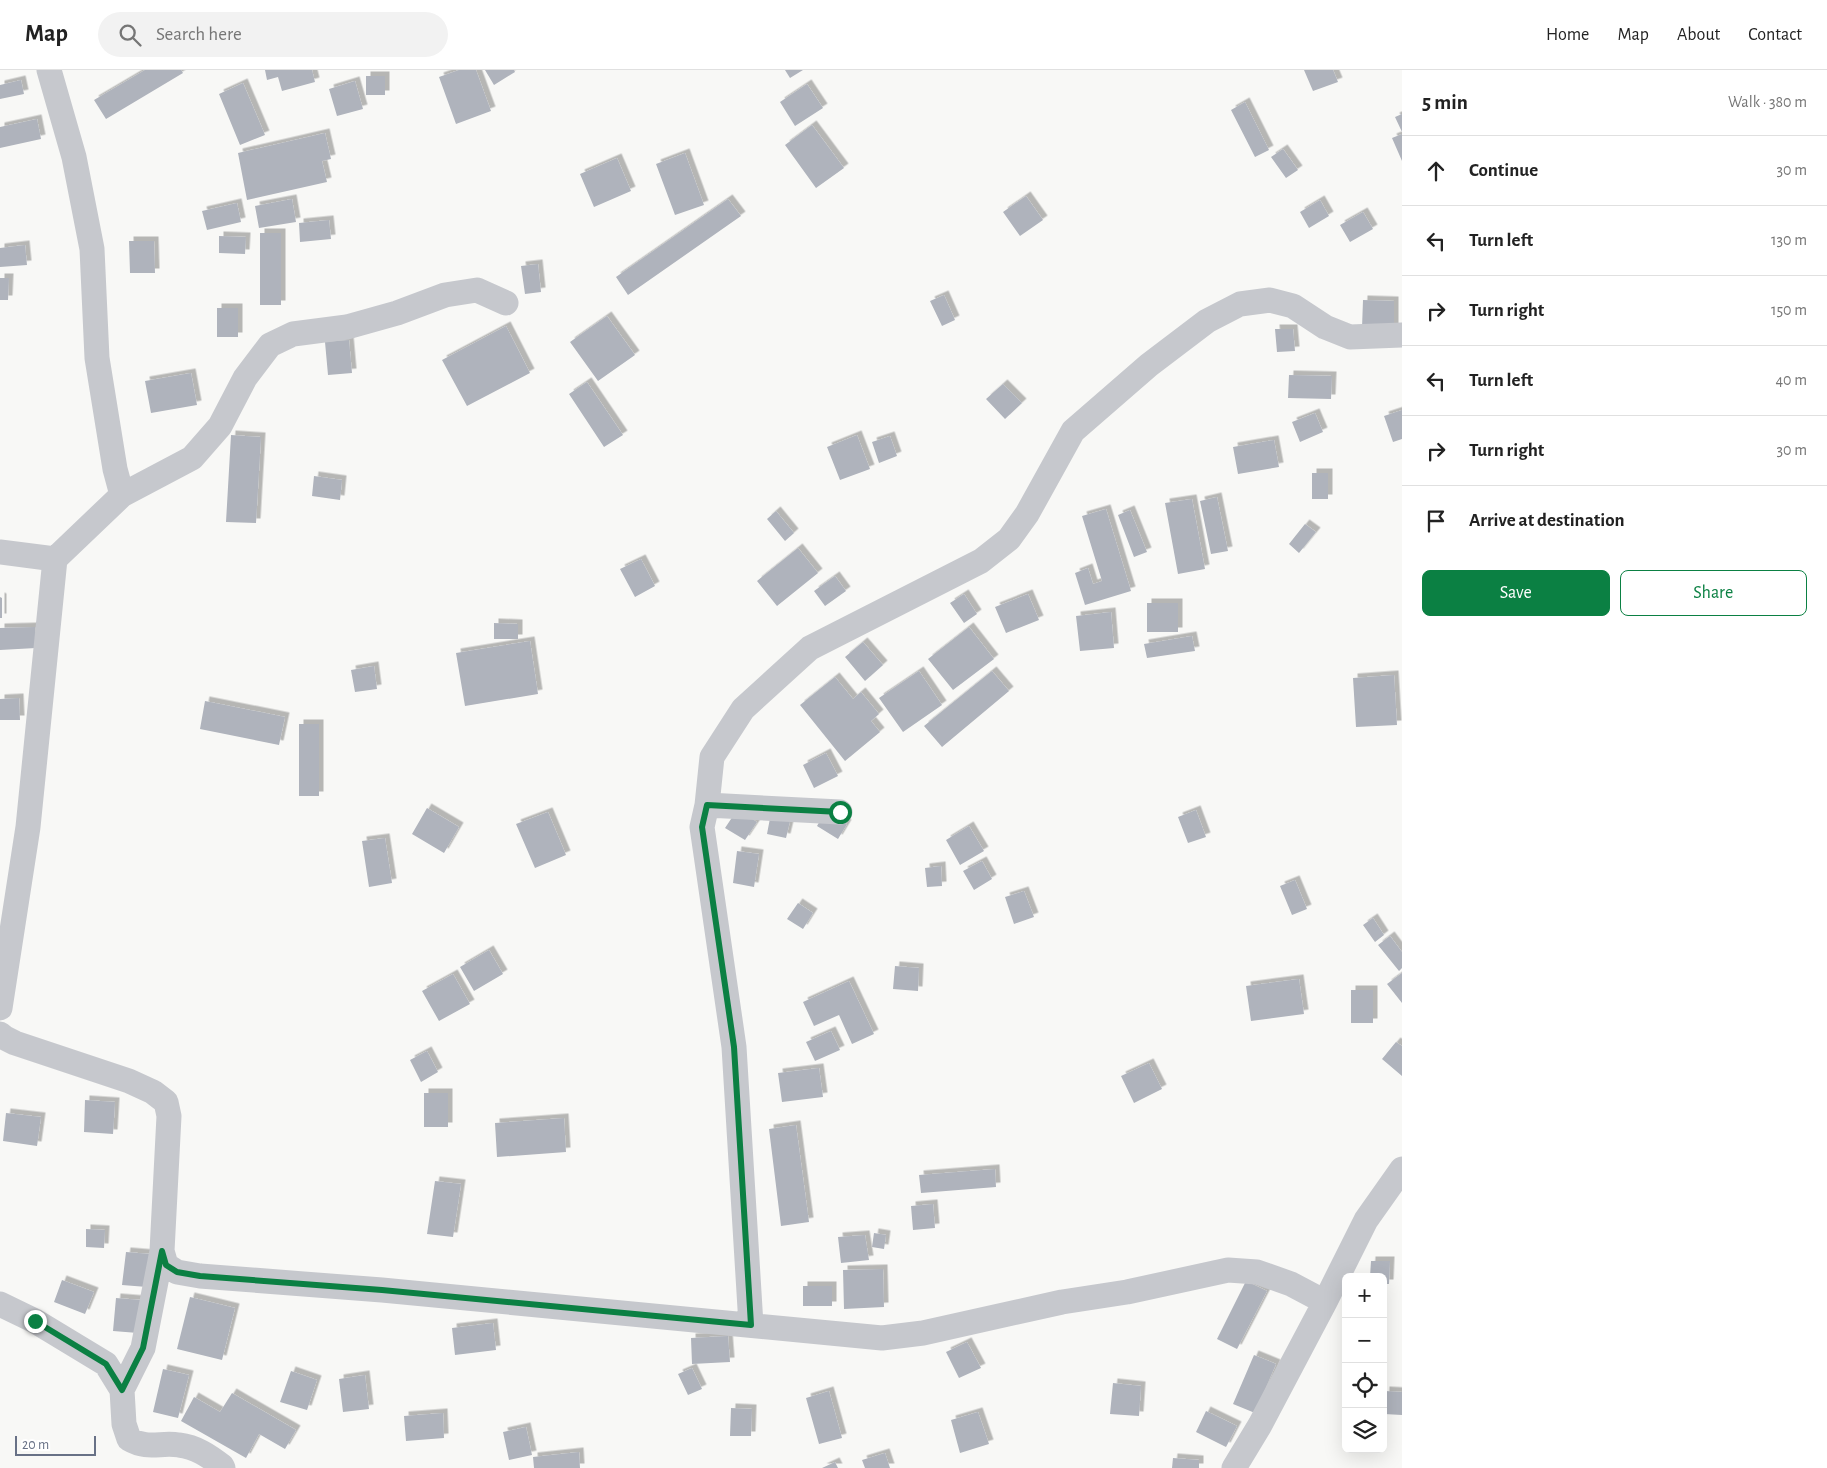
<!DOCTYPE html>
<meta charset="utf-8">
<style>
:root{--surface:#fff;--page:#f2f2f2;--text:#222;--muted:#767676;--line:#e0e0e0;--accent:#0b8043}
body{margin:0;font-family:"Alegreya Sans",sans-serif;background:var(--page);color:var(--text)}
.controls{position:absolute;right:15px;bottom:15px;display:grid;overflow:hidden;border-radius:8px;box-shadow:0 5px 20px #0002}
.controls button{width:45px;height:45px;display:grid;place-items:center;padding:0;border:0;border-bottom:1px solid var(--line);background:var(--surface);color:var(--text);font:25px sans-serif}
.scale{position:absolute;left:15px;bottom:12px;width:81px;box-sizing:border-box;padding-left:5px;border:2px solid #687186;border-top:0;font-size:14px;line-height:18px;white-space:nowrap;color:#687186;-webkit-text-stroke:4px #fff;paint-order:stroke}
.stop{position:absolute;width:15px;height:15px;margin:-11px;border:4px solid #0b8043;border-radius:50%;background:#fff}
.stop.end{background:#0b8043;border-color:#fff;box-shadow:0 1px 5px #0008}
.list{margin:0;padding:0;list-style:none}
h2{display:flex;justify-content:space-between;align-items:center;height:65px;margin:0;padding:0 20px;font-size:21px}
h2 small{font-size:16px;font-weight:400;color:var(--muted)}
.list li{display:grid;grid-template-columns:32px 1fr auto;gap:15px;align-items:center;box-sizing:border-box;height:70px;padding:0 20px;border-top:1px solid var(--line)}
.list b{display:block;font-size:19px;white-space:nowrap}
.list em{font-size:16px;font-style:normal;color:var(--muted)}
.actions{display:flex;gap:10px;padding:15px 20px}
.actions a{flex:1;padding:11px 0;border:1px solid var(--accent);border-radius:8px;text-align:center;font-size:18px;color:var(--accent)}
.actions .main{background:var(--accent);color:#fff}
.icon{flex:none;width:28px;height:28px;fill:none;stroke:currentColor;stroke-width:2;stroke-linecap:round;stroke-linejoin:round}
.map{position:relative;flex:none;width:1402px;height:1398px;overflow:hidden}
header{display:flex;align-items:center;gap:30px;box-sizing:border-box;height:70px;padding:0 25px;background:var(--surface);border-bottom:1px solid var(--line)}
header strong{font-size:24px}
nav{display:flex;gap:28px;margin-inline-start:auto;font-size:18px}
.search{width:350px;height:45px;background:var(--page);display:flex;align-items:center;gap:12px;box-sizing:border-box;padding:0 18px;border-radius:28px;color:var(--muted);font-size:19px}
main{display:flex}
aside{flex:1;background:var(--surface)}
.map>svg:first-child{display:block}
.building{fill:#afb3bc;filter:url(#shadow)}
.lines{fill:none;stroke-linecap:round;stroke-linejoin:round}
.street{stroke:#c6c8cd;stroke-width:25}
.route{stroke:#0b8043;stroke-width:6}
</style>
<header>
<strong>Map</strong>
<div class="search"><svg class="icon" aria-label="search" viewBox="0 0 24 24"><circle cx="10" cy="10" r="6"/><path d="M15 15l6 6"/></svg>Search here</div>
<nav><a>Home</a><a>Map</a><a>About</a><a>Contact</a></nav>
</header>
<main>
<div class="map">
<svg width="1402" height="1398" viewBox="0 0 1402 1398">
<defs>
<filter id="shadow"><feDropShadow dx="4.5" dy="-4.5" stdDeviation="0" flood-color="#0004"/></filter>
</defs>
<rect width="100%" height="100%" fill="#f8f8f6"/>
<!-- building -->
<path class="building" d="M145,0h36l2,3 -77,46 -12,-19z
M265,0h47l3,12 -33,9 -4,-14 -11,3z
M459,0h17l15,41 -35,13 -17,-47z
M485,0h29l1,2 -21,13z
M785,0h18l-13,8z
M1304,0h29l5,12 -25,9z
M366,6h19v19h-19z
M21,10l3,14 -24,5v-14z
M355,11l8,28 -26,7 -8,-27z
M243,13l22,52 -25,10 -21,-51z
M807,14l16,24 -28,18 -15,-24z
M1245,32l24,48 -14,7 -24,-47z
M1402,44v18l-7,-15z
M37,49l4,20 -41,9v-21z
M812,55l32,43 -28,20 -31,-43z
M325,63l6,26 -9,2 5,21 -80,18 -9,-47z
M1402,64v27l-10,-23z
M1283,79l15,21 -12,8 -15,-21z
M685,83l19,52 -29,10 -19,-51z
M617,88l14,33 -37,16 -14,-33z
M1026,126l17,24 -23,16 -17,-24z
M292,129l4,23 -37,6 -4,-22z
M728,129l13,17 -113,79 -12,-18z
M1320,130l9,16 -20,12 -9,-16z
M237,133l4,19 -34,8 -5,-19z
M1363,142l10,17 -23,13 -10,-17z
M329,150l2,19 -31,3 -1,-19z
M260,163h21v72h-21z
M219,166l27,1 -1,17 -26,-1z
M129,171h25l1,32h-25z
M25,175l2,20 -27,2v-19z
M538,194l3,28 -16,2 -4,-28z
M0,208h9l-1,22h-8z
M944,225l11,25 -13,6 -12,-25z
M1363,230l31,1v28l-32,-1z
M217,238h21v29h-21z
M607,246l28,39 -37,26 -28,-39z
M506,256l24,47 -63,33 -25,-46z
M1275,259h18l2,22 -18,1z
M349,270l3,33 -24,2 -3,-33z
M191,303l6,32 -46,8 -6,-32z
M1289,305l43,1 -1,23 -43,-1z
M587,312l36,53 -19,12 -35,-53z
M1003,314l19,19 -17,16 -19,-20z
M1402,340v29l-9,3 -9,-26z
M1315,343l8,19 -23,10 -8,-20z
M231,365l30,2 -5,86 -30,-1z
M857,365l13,34 -30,11 -13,-33z
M890,366l7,20 -18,7 -7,-21z
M1274,370l5,27 -41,7 -5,-27z
M1312,403h16v26h-16z
M314,406l28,4 -2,20 -28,-4z
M1217,427l11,54 -17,3 -11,-53z
M1192,429l13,70 -27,5 -13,-71z
M1106,439l25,82 -46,14 -10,-32 13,-5 5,16 9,-3 -20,-65z
M1130,440l17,42 -13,5 -16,-42z
M776,441l18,22 -9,8 -18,-22z
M1305,454l11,8 -17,21 -10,-9z
M798,478l20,25 -41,33 -20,-25z
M641,489l14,27 -20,11 -15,-28z
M835,506l11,15 -21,15 -11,-15z
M964,524l13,20 -13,9 -14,-20z
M1028,524l11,26 -33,13 -11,-26z
M0,527l2,1v20h-2z
M1147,533h31v29h-31z
M1111,542l3,36 -34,3 -4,-35z
M494,553l24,1v15h-24z
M35,557l1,21 -36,2v-22z
M969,557l25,32 -41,31 -25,-31z
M1192,566l3,15 -48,7 -3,-14z
M530,571l8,53 -73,12 -9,-53z
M863,572l20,23 -18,16 -20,-24z
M374,596l3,23 -22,3 -4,-22z
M919,601l23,34 -39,27 -24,-34z
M992,601l17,20 -67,56 -18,-21z
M1394,605l3,50 -41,2 -3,-49z
M835,607l18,22 8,-7 18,22 -8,7 9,11 -35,29 -45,-56z
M19,628l1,22h-20v-21z
M205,631l80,16 -6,28 -79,-16z
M299,654h20v72h-20z
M826,683l12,23 -24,12 -11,-23z
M427,738l32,19 -15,26 -32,-19z
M737,740l20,12 -12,18 -20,-12z
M1196,740l10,27 -18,6 -10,-26z
M548,742l18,43 -31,13 -19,-44z
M825,742l22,12 -9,15 -21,-13z
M771,743l20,4 -5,21 -19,-4z
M969,756l15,25 -24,14 -14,-25z
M385,768l7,45 -23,4 -7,-46z
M737,781l22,3 -5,33 -21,-4z
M982,791l10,18 -18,11 -11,-19z
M941,796l1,20 -15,1 -2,-19z
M1295,810l12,29 -15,6 -12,-29z
M1024,821l10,26 -20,7 -9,-27z
M798,833l15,10 -10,16 -16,-10z
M1373,848l11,17 -9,7 -12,-17z
M1390,866l12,16v16l-3,3 -21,-26z
M489,880l14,24 -29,17 -14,-24z
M895,896l24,2 -1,23 -25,-2z
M1402,903v30l-15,-19z
M453,904l17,30 -31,17 -17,-30z
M1299,909l5,35 -53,7 -5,-35z
M849,911l25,53 -22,10 -13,-29 -25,11 -11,-24z
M1351,920h22v33h-22z
M831,961l9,19 -25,11 -9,-19z
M1396,972l6,4v30l-20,-17z
M427,981l11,21 -17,10 -11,-22z
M1149,993l13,26 -28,14 -13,-27z
M819,998l4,29 -41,5 -4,-29z
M424,1023h24v34h-24z
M85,1030l30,2 -2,32 -29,-2z
M6,1043l35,4 -4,29 -34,-5z
M564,1048l2,34 -69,5 -2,-34z
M796,1055l13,97 -28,4 -12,-97z
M995,1099l1,18 -75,6 -2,-18z
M435,1111l26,3 -8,53 -26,-3z
M933,1134l2,24 -22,2 -2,-24z
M86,1159l19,1 -1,18 -18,-1z
M874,1163l12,2 -2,14 -12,-2z
M865,1165l4,25 -28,3 -3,-26z
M126,1182l24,2 -3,33 -25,-2z
M1371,1191h19l-1,23h-6v-7h-13z
M883,1199l1,38 -40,2 -1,-39z
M62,1210l32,12 -9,22 -31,-12z
M1246,1211l21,10 -30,58 -20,-10z
M803,1216h29v20h-29z
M190,1227l45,11 -13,52 -45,-11z
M116,1228l25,2 -3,33 -25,-2z
M493,1253l3,27 -41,5 -3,-27z
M728,1266l2,26 -38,2 -1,-26z
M967,1272l14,26 -22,10 -13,-26z
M1254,1285l22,9 -21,49 -22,-9z
M692,1298l10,21 -14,6 -10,-21z
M163,1299l26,6 -11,43 -25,-6z
M291,1301l26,9 -10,30 -27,-8z
M365,1305l4,34 -26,3 -4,-33z
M1113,1313l28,3 -2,30 -29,-2z
M829,1321l13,47 -23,6 -13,-46z
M1385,1321l17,1v23l-18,-1z
M232,1323l64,37 -11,19 -26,-15 -13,24 -65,-37 13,-24 26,15z
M731,1338l21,1 -1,27h-21z
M1206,1341l31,15 -11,21 -30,-15z
M978,1342l11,32 -29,9 -9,-33z
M443,1343l1,25 -38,3 -2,-25z
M526,1357l6,28 -23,5 -6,-28z
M579,1382l1,16h-46l-1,-11z
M885,1383l5,15h-25l-3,-8z
M1173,1388l26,2v8h-27z
M835,1392l3,6h-16z"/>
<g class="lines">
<!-- street -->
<path class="street" d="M122,425l70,-37 28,-32 25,-48 25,-33 23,-11 54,-7 50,-14 48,-18 32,-5 29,13
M0,482l55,7
M707,735l133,7
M0,938l28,-181 27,-268 67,-64 -7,-26 -18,-111 -5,-109 -18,-92 -25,-87
M0,964l5,4 10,5 114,38 24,11 13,10 3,14 -7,135 4,14 11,7 23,4 182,14 500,48 41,-5 139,-31 65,-10 101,-22 29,2 34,12 34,18
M0,1234l35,17 71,43 16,26 2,34 5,15c19,11 31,3 50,6 17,2 30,11 43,21l1,2
M751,1255l-17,-278 -32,-220 5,-22 5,-48 31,-48 67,-61 171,-87 28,-22 18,-25 46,-83 76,-66 58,-44 33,-17 30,-4 23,6 32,21 25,10 52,-2
M122,1320l21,-42 19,-97
M1234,1398l26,-43 65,-123 41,-82 36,-51"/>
</g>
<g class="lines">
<!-- route -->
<path class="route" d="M35,1251l71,43 16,26 21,-42 19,-97 4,14 11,7 23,4 182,14 369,35 -17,-278 -32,-220 5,-22 133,7"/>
</g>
</svg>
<div class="controls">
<button>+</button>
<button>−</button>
<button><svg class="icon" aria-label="locate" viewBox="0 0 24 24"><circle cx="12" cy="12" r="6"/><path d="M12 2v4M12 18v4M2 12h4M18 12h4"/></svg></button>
<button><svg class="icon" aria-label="layers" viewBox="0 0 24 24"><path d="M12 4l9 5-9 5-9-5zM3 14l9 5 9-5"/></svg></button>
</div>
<div class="scale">20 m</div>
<div class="stop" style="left:840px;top:742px"></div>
<div class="stop end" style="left:35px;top:1251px"></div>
</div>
<aside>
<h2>5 min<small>Walk · 380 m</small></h2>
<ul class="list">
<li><svg class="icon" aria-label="ahead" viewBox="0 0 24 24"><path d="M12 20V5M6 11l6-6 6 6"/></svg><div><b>Continue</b></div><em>30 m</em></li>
<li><svg class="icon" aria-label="left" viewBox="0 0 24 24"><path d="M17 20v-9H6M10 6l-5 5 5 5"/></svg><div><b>Turn left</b></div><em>130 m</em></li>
<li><svg class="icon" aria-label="right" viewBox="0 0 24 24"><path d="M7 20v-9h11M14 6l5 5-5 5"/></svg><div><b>Turn right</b></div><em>150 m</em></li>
<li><svg class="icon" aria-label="left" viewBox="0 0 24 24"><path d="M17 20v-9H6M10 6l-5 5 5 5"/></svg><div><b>Turn left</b></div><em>40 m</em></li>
<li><svg class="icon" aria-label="right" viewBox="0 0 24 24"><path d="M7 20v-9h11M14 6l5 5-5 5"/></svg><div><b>Turn right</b></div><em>30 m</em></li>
<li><svg class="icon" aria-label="arrive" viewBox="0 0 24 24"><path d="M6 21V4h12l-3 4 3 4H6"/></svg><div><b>Arrive at destination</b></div></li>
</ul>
<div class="actions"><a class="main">Save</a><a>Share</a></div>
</aside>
</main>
